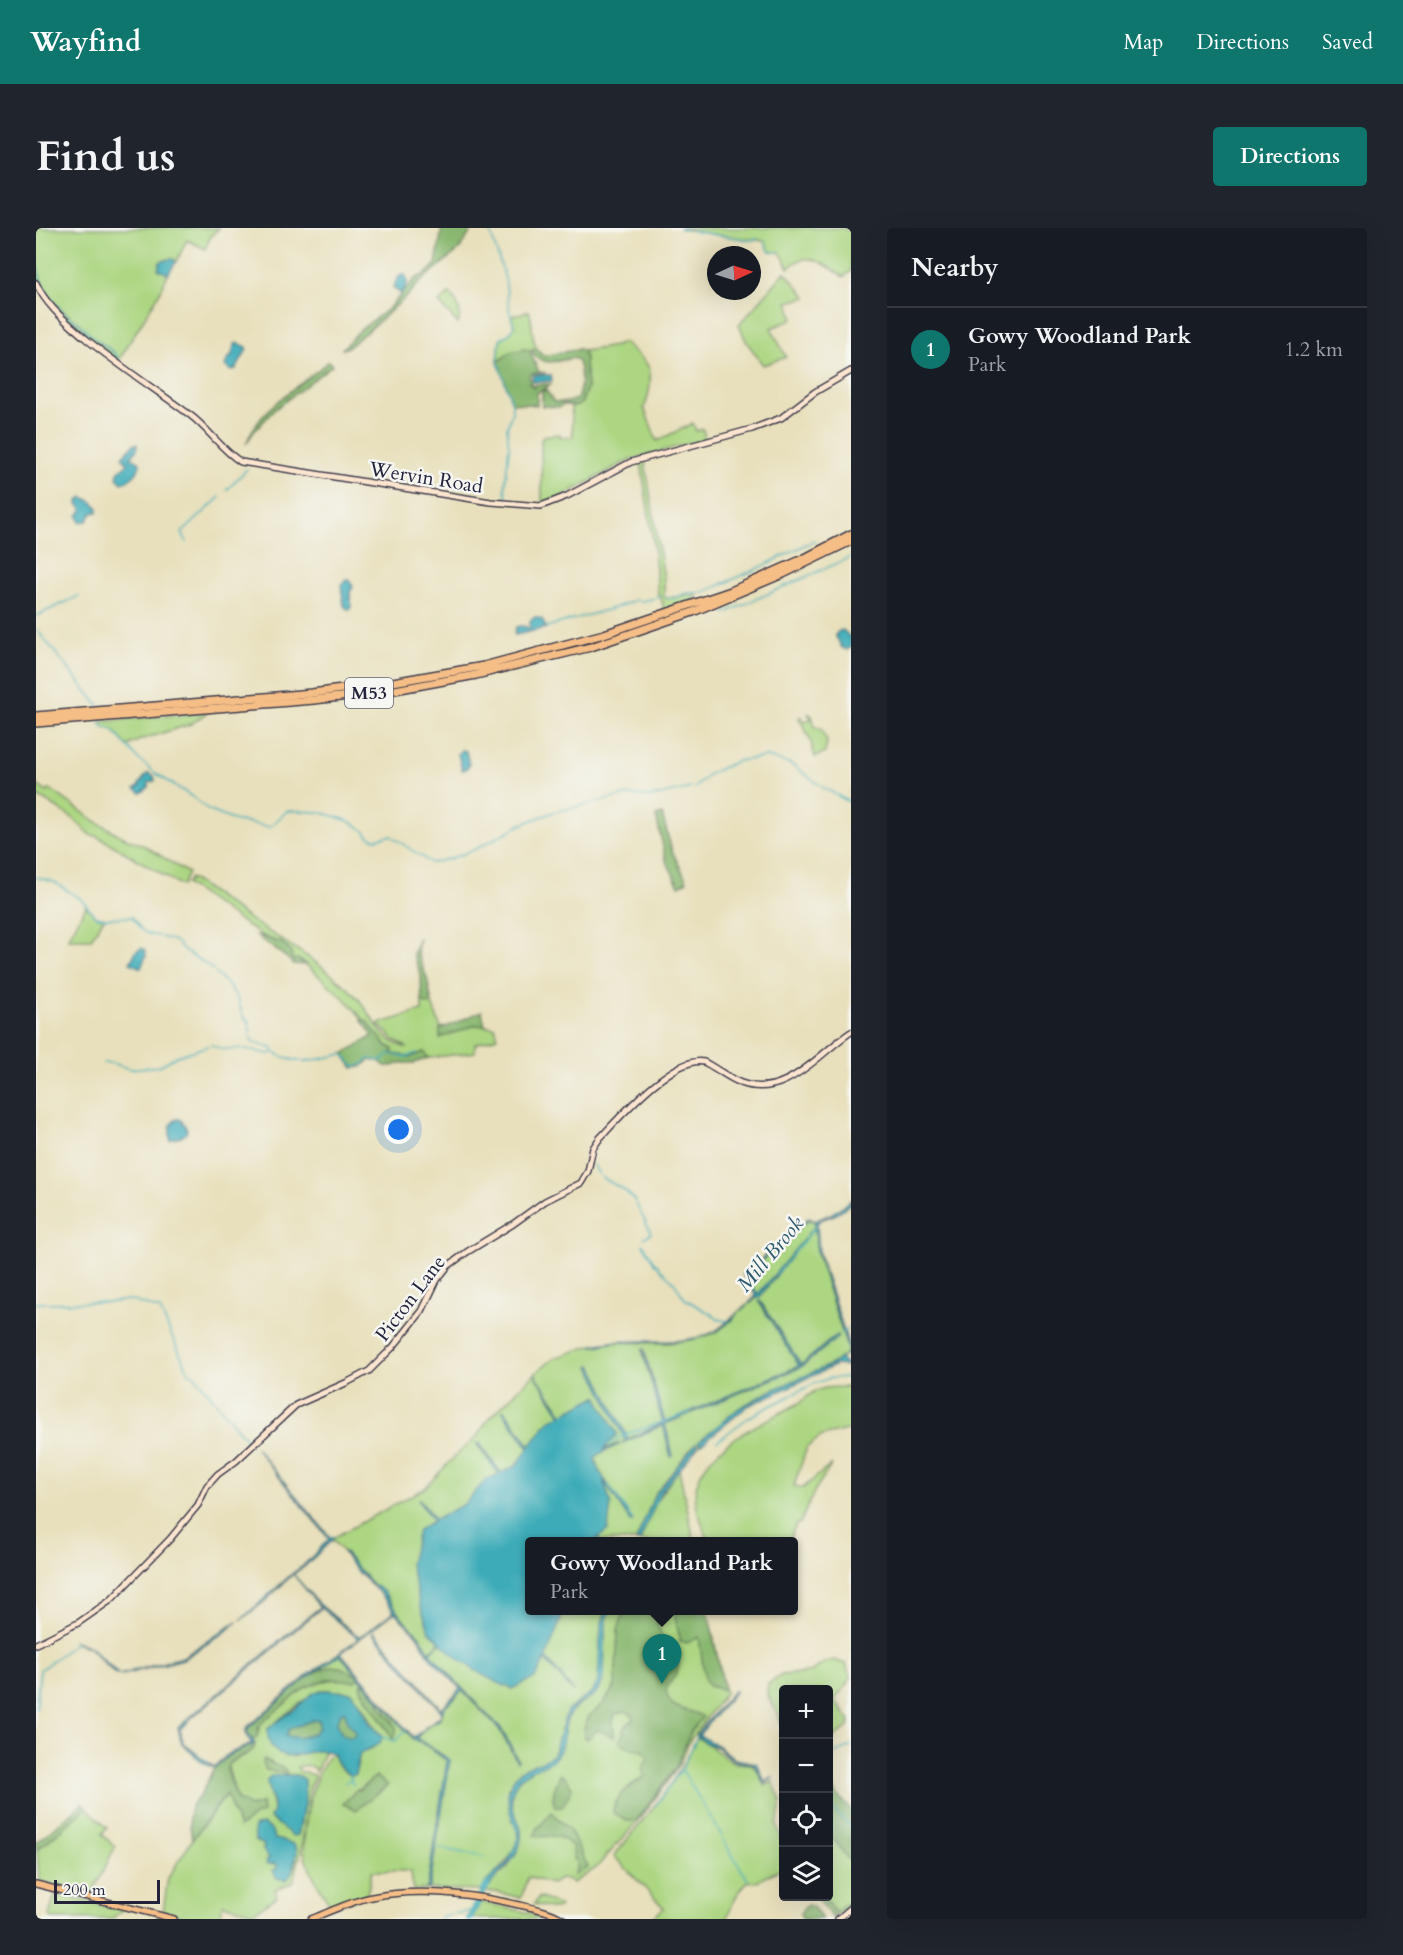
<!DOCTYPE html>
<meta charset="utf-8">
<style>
:root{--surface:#171b24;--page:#20242c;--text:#f1f3f6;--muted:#9ea1a6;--line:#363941;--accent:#0f766e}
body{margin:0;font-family:Cardo,serif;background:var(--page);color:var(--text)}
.controls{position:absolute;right:18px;bottom:18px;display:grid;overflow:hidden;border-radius:6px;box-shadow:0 6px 24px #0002}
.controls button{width:54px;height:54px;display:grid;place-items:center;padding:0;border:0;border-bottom:2px solid var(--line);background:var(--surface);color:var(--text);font:30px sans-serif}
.compass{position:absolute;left:671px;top:18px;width:54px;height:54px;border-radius:50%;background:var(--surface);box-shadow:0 6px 24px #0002;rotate:86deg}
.scale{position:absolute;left:18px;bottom:15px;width:106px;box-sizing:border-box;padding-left:6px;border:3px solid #22223b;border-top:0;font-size:16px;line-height:21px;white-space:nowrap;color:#22223b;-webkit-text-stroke:4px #f6f6f2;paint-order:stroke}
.you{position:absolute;left:363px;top:902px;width:21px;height:21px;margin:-15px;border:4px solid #fff;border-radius:50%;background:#1a73e8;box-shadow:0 0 0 9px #1a73e833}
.badge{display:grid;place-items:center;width:39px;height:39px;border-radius:50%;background:var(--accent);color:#fff;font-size:20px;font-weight:700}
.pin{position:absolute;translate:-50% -50px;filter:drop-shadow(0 2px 3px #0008)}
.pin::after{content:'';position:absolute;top:32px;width:21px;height:18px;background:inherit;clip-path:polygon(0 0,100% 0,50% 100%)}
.popup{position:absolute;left:489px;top:1309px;width:273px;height:78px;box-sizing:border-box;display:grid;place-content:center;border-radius:6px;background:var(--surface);filter:drop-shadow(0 2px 4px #0005);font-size:20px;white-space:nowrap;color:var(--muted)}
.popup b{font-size:22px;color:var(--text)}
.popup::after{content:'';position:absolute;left:50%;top:100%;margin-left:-12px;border:12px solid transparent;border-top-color:var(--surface)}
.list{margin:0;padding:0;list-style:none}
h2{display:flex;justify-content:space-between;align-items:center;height:78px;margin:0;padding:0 24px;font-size:26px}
h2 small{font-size:20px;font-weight:400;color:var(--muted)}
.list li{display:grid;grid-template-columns:39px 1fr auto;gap:18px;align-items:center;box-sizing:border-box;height:84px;padding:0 24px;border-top:2px solid var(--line)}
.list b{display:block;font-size:22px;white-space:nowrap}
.list p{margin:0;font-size:20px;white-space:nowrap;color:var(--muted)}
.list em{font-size:20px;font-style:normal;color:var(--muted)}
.icon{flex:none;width:33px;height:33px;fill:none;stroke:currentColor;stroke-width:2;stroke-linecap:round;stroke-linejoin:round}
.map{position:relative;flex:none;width:815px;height:1691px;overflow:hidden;border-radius:6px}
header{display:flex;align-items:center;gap:36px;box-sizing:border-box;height:84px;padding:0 30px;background:var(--accent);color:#fff}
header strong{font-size:28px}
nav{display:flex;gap:33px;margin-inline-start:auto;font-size:21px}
.intro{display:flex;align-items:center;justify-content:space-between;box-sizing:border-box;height:144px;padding:0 36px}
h1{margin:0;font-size:42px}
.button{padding:15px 27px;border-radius:6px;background:var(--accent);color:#fff;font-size:21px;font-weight:700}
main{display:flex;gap:36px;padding:0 36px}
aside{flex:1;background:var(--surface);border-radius:6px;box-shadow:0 6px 24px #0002}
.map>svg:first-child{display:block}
.green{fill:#acd681;stroke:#677c5e;stroke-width:1.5;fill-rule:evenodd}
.forest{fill:#89b76f;stroke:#566c55;stroke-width:1.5}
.water{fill:#3cacb8;stroke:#2f677a;stroke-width:1.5;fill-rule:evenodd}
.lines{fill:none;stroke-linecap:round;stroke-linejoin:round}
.stream{stroke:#3cacb8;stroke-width:1.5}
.river{stroke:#3cacb8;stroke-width:6}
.secondary-casing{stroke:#403e4e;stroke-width:8}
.primary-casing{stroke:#403e4e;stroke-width:8}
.highway-casing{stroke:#403e4e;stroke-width:10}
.secondary{stroke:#fbe5cf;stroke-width:5}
.primary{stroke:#f6be87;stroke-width:5}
.highway{stroke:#f6be87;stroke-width:7}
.labels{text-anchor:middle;stroke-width:5;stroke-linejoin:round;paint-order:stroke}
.shield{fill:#f6f6f2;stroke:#626272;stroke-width:1.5}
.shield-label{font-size:18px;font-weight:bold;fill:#22223b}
.street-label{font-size:20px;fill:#22223b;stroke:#f6f6f2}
.water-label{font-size:21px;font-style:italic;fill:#2c596d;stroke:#f6f6f2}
</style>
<header>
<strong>Wayfind</strong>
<nav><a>Map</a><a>Directions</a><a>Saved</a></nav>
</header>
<div class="intro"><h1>Find us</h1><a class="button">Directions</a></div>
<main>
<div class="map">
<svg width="815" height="1691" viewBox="0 0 815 1691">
<rect width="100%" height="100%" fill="#f6f6f2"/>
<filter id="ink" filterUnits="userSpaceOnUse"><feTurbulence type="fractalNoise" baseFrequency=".0167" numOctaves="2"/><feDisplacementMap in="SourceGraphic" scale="12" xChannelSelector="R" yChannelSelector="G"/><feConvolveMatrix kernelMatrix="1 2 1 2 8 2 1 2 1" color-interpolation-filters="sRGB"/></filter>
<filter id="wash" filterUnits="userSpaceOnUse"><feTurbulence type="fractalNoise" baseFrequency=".008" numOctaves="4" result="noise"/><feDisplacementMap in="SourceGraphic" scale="24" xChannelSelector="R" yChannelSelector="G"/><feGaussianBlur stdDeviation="1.35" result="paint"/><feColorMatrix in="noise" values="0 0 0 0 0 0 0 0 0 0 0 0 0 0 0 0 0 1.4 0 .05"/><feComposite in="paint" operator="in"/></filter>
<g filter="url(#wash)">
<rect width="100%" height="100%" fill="#e8e0bc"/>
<!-- green -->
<path class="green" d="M0,0h183l-8,8 -6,13 -18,-9 -11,22 -4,-4 -12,4 -1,7 9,5 -9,20 -40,66c-7,-12 -17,-15 -27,-23 -5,-4 -9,-10 -13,-14 -41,-30 -43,-46 -43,-95z
M643,0h161l11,2v41l-7,6c-19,-12 -36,-29 -55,-9l-9,-16h-10l-6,-11 -41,-5z
M749,44l22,25 -19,5 5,15 -1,3 -21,8 15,29 -23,8 -17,-24 -7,-16z
M414,65c8,11 12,17 8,31l-19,-21z
M493,83c5,15 1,24 8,38 -21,4 -19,-4 -39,13l2,-23 10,-6 4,-7 -3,-10z
M588,114c7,7 20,16 24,24 5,10 1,32 -4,42l13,33 36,-18 3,8 7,-2 2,10 -76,21 -68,37 -19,5 -1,-63 2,-3 17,-2v3h13l-2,-31 10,-2 6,-16 -3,-37 32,-5z
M609,234l19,117v17l2,2c11,0 20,-5 32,-4l-3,5 -31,12 -3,-14 -3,-2 -4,-47 -13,-85z
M172,484l-17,12 -51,16 -13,6 -15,-17 -8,-1 -4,-6z
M772,485l4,3 3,11 6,2 6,12 -2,12 -10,4 -5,-18 -11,-21 2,-2 3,6 7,-3z
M0,556l11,8 3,-3 47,33 26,15 24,10 41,26 -6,13 -85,-50 -7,-1 -17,-17 -37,-23z
M154,650c22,14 43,30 64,44 35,23 71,43 101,73 18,18 24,48 53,53l-14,-8 -16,-16 44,-13v-8l10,1 10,27 -2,7 36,-13 19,2 3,10 -23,7v8l-47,6 -4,-6 -14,5 -19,-4 2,-4 -7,-4 -40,-45 -44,-39 -9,-1 -7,-14 -25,-11 -75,-51z
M50,678l8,9 10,3 -13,21h-23z
M775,991l4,3 2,31 31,98c-18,19 -61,32 -86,44 -23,13 -43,30 -63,46l2,3 -3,2 -2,-2 -4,3 -37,47 -19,47h-36l-96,-131 -1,1 33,46 -18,39 -39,-53 -2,1 56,75 -3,23v68l76,1 -5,16 -3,55 -5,9 -26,20 -14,44c-8,6 -17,8 -26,12 -30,18 -17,43 -8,68 -6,28 -26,35 -37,56l-53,-2 21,-129 -34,-21 10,-12 14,-8 5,-13 16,-16 38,39 18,32 1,-1 -18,-33 -19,-18 -49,-54 -2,-2 8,-8 -9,6 -9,-15 -16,-16 -20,-28 -13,-9 -40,-44 94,-51 34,-36 17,-14 12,-18 29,-29 24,-23 14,-10 35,-12 21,-4 57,1 26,-4 22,-7 24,-22 18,-13 47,-59 -47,57 -14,-20c24,-17 43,-42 67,-56zM724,1073l41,64 35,-30 2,2 -37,30 -136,57 8,32 -10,-31 -41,18 4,-3 -35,-74h1l36,73 35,-16 -21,-73 2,-1 21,74 135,-57zM499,1146l55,83 29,-14 -28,15 41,64zM428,1334l110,130 -70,-79 -43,13 -21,18 -1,-1 22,-19z
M814,1159l1,42 -29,7 -15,11 -13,39 9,2 29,-24 -17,26 -15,33 -4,1 -7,17h-81c-5,-17 -17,-39 -11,-57 12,-42 69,-62 102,-81 6,-4 12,-11 19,-13 9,-4 21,-3 32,-3z
M643,1241l15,72 -54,1 14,-38z
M574,1383h98l17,82 -35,47 -12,27 -41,55 -41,46 -23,15 -6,-4h-7l-8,5 -24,-7 -7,21 -25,-6h-10l3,-8 19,-17 13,-31c-8,-24 -19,-48 8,-66 6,-4 15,-4 21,-9 14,-13 11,-30 19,-46 5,-11 21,-13 27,-23 15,-25 3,-56 14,-81z
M304,1426l24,29h-2v8l31,48v-18l-14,-16v-6l34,40 14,7 20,15 -20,128 -14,1 -2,-19h-39l-5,24 -29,10 -7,1c-9,-15 -21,-32 -26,-50 -4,-17 5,-63 12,-79 3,-7 8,-14 11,-21l5,-1 3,7 11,12 9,-4 4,-17 11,-4 10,-15c-13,-10 -15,-27 -24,-34 -7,-6 -27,-11 -36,-10 -7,1 -47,33 -53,39l25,28 18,-6 14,-1 -9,22v-3l-10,-4 -9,2 4,5 14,3 -5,11 -9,66 -8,31 -18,6 2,8 -23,15 -31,-8 -4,15h-29l-27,-8 5,-33 24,-38 35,-46 12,33 21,-23 -11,3 -12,-7 -10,-36 21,-10 7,-10 -3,-4 6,-6 1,-8 7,-8 40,-31 12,-5 38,-6c-11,-11 -24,-10 -38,-7zM243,1547h18l8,24 -6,33 -29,-16 4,-3 -7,-32zM330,1556l21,2 -31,24 1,-21 2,1zM227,1596l12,15 4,1 18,19 -3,9 -19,1 3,-2 -2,-3h-8v-9l-5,-5 1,-5 -3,-2 -5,-17z
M798,1432l12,4 4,13 -2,7 -14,16 16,20 -2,7 -19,13 -1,-50h-44l-1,36 -16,-33 1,-9 14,-9 27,-2 17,-11z
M661,1509l37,26 17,1 6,6 8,16 8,-4 8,19 -4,25 4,14v29l-24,12 -10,1 -10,13 -11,24h-76l14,-11 -50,-52c30,-38 64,-74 83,-119z
M51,1580l20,20 -5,6 13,13 -24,48 -52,-14 -2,-31z
M793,1605l22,30v37l-16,13 -11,-16 4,-1z
M19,1666l67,16 -10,9h-59l-4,-3z
M503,1669l21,9 -1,2 -6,1 -19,-5z
M445,1674l48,11 19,6h-76z"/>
<!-- forest -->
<path class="forest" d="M406,0h31l-13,21 -40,33 -14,15 -38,34c-10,5 -15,17 -26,18l18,-19 29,-22 27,-30 11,-5 9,-9z
M0,37l7,22 11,15 11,12 16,11 10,11 23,16 5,8 -1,3 -57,-47 -25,-36z
M488,121l5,1 10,22 7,1h-14l-3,4 3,6h-3l5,5v-3l18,-1 -15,9v12l-25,-2 -14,-41 12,-10z
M501,121l7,7 35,-7 5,2 3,37 -6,16 -4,2 -13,-1 3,-3 10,-3c5,-12 5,-27 0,-39l-4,-2c-15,3 -32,10 -42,-8z
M293,133l3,4 -58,45 -21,23 -7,11c13,-37 54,-58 83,-83z
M510,162l8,12h10l-4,5 -18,-1v-14z
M626,586l10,37 15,30 -8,5 -13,-26 -10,-44z
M220,707l26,8 8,8 3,9 4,-1 10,6 -14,-1c-8,-10 -26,-19 -37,-29z
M383,710l-2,14 10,26 5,26 -10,-1 -1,-28 -8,-21z
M446,783l3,15 -9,-1 -36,13v-10l6,-1z
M326,792h4l20,25 7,4 -1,5 18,3 14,-5 4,6 -14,5h-12l-10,3h-7l-6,-5 -8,-1 -10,7 -8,1 -10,-14 30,-18z
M588,1383h31c1,11 5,22 11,32 5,8 14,15 12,26 -2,8 -9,14 -12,21 3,23 22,17 37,27l-12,14 -15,36 -39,53c-9,4 -15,-2 -24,-7 0,-18 18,-27 32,-37l-3,-7 6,-11 -4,-7 -16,-4 -9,-6 4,-7v-5l10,-10 -1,-4 -6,-4 -11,3 -2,6 1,17 -16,-7 -11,9 -2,-1 -1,-10 5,-12 14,-12 12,-18 3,-56z
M638,1383h34l16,79 -15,-4 -4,-5 -6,-44 -12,6 -7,-2z
M294,1439h11l19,10 -5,4 -25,-2 -24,8 -40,32 -7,7 -2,12 -5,2 -5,-7 1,-5c18,-16 60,-58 82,-61z
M328,1455l15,16c0,17 26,22 14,40l-31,-48 -2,-6z
M306,1484h3l3,11 8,10 -3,4c-10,2 -16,-8 -16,-17z
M279,1491l4,2v6l-5,6 -14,5 -15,-2 4,-7z
M219,1516l-2,6 -24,13 -2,6 10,31 8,3 4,4 13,-3 1,9 -7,2 -17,12 -13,-33 -34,46 -3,-23 2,-12 9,-9 14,-28 15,-13z
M228,1531l13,7 7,2 3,5 -21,-3 -3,-8z
M524,1546l5,3 7,10 -2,6 -8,14h-7l-2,-8 1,-8z
M340,1548l12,9 -32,25 -13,-6 14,-15 2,1z
M792,1555l23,28v52l-22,-30z
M47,1575l4,5 -50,42 -1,-7z
M516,1584l18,19 18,36 -14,9 4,-12 -4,-6 -2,-12 -7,-6 -7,-3 -24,-1 4,-8z
M781,1669h7l11,16 16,-13v5l-19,13z
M771,1677l6,2 9,12h-20l-2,-6z"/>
<!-- water -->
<path class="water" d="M136,30l4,4 -8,12 -10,-5 2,-7z
M367,46l3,2 1,8 -6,10 -8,-7 7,-12z
M202,115l9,4v2l-10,19 -5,3 -7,-5 3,-8 3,-1 4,-13z
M497,147h18l1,6 -17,1 -3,-2z
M98,216h3v5l-7,10 4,-1 6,4c0,11 -9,18 -18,21l-5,-5 1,-6 10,-9 -6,-6z
M47,269l10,5 5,6 -1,4 -5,1 -5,8 -7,1 -2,-6 5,-7 -5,-5v-3z
M310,351l4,2 3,6 -3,5 1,16 -2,2 -5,-4 -3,-20z
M499,389l7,2 4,9 -30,7 -2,-1 2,-7c7,-3 8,0 14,1v-7z
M807,402l8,8v9l-4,3 -5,-2 -7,-13 4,-4z
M425,522l5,1 3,14 -3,4 -4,1 -4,-16z
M112,545l6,3 1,5 -6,1v5l-8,6 -6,-4 5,-3 -1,-2z
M106,720l3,2 1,6 -5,12 -11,-5 6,-12z
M141,891h3c16,16 1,17 -10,21 0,-8 -2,-16 7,-21z
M815,972v3l-17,12 -14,5 -3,4 2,30 31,95 -5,8 3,-8 -31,-96 -2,-25 -9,8 9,-10v-4l-6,-3 -13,9 12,-10 7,3 16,-7z
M758,1002l-41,39 -9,6 14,19 47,-56 -46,60h-3l-15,13 15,-15 -13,-21z
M724,1073l41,64 36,-30 1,2 -37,30 -136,57 8,32 -2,1 -8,-32 -41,18 3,-3 -35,-74 2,-1 36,74 35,-16 -21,-74h1l22,73 134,-56 -40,-64z
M702,1084c-26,38 -81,29 -121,30 -9,1 -19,5 -27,4 40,-11 84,3 122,-13 10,-5 18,-14 26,-21z
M804,1130l3,5 8,1v3l-15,-2 -88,41 -47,38 -3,-2 41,-34 36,-19 57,-25z
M499,1146l28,40 34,-18 20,38 -14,16 16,-7 1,1 -21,10 -4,5 4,12 34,50 -2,1 -28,-42 8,23 -3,27 -10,8 2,3 -4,-2 -3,3h-63v68l34,1 -18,47 28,34 -29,-32 -10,18 -23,11c-27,-11 -50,-24 -71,-46h-3l2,-2 -10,-9 -10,-27 -10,-41 8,-34 15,-9 -15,-21 1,-1 16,21 29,-16 22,-24 13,-6 -22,-30 1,-1 23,30 15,-7 13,-18 -27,-37 2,-1 26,36 19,-25 12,-6z
M660,1215l2,3 -38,47 -20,48h-4l19,-47z
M220,1220l74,89h5l-31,30 -11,7 -28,27 -24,19 52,-47 10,-7 26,-27z
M307,1323l28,32 13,9 20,28 16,16 9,15 9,-6 -8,7 2,3 49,54 19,18 18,33 -1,1 -18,-32 -37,-39 -7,8 -1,-2 6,-8 -30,-31 -13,-22 -17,-17 -5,-6 -54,41 72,84c7,-4 22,-16 28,-22v-4l-68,-78 2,-1 66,77 11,-12 2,2 -9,7 -5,13 -14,8 -10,11 34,22 -21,129h-2l20,-128 -20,-15 -14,-7 -73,-84 -35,24 -57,49 -1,5 8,11 -26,11 -15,13 -10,-5 -22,-19 -4,-16 9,-8 2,1 -9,8 3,14 31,24 14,-13 24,-10 -6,-9v-7l62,-53 50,-36 -3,-4 1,-1 4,3 34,-26c-13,-22 -41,-38 -51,-60z
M258,1347l24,28 36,30 -1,1 -32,-26 -131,111 -1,-1 131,-111z
M570,1382l4,1c-10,23 -1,59 -10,77 -7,12 -25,14 -31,27 -7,12 -4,33 -14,43 -12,11 -27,8 -38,25 -16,24 7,34 4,56 -3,25 -27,34 -35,53l-4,-1 4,-9 22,-20 10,-23 1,-4c-11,-24 -21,-51 8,-68 9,-4 18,-6 26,-12l14,-44 26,-20 5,-9 3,-55z
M202,1393l-14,12 -41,26 -61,16 -7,-1 -25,-26 -18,-8 18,7 29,28 64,-18z
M286,1462l29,2 7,8 11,22 13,15 -2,7 -20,9 -5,21 -5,2 -14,-14 -3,-8c-19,-12 -43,14 -60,-6 -5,-6 -6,-11 -5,-19 8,-8 17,-13 27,-20 9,-7 15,-17 27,-19zM306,1484h3l3,11 8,10 -3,4c-10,2 -16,-8 -16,-17zM279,1491l4,1v7l-5,6 -14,5 -15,-2 4,-7z
M698,1462l1,1 -36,44 21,12 15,12 21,4 3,4 6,15 7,-5 1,1 -8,6c-6,-7 -5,-15 -13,-21l-13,-1 -6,-2 -14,-12 -13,-5 -10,-8z
M261,1547l7,4 1,20 -7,36 -5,1 -23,-18c8,-13 -2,-23 -3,-37l4,-5z
M227,1596l8,5 4,10c18,4 27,3 19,24 -2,7 -2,12 -8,17l-9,-2 -4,-7 5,-4 -2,-3h-8l-2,-2 3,-4 -6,-8 1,-5 -9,-5 -1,-13z"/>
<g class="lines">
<!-- stream -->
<path class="stream" d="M453,0l16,50 5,36
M643,0l7,2
M656,3l58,9 8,-1
M728,13l6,11h9
M1,39l6,20 11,15 11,12 16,11 10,11 23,16 5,8
M191,262l20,-21
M471,271l-2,-11 4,-41 -2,-19 5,-16v-9l-14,-41 2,-23 10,-6 4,-7 -3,-10
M151,314l-5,-9 38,-36
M630,370h9l11,-5h16l57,-25 54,-27 2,1
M689,385l126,-56
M0,388l43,-20
M510,399l68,-19 22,-8 6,1 19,-4
M0,401l63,77
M64,494l4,6 8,1 26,30 20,16 36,23 14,12 25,10 37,7 17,-16c24,-1 55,3 75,18 3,2 6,7 10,9 6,3 12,-3 19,-2l40,27 18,-4 27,-10 46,-25 32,-12 74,-17 23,2 40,-9
M659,560l14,-14 28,-13 30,-4 24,7 33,24 27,15
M0,649l18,5 27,17 13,16 10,3 28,-1c10,13 8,16 26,19
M125,709l14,4 12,12 16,9 11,9
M180,746c8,7 18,17 22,26 4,9 2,17 11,21l1,12
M214,809l3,5 21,7
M175,817l12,4h21l25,5 5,-2c25,16 43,7 69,2l11,13 8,-2 7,-6 13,2 8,-7 16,3 11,-4
M67,835h9l18,6 29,-3 18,-10 31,-10
M557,936l6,10
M565,949l23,13 9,8 17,33 1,2 -7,5
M607,1016l12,20 3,1 1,3 14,13 12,18 36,21 7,1
M740,1046l39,-47
M0,1075l76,-1 18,-2 30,10 28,61 7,5 54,67
M806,1105l9,-7
M681,1213l32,-24 64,-33 17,-6 21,-1
M573,1216l15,-9 67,-23
M572,1257l24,34
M35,1418l5,-4
M0,1481l4,-39 29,-22
M346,1509l13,4 11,-11
M792,1528l23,-10
M646,1542l40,66
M314,1548l3,9
M309,1555l5,-4
M792,1577l23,22
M619,1578l27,-37 15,-32
M687,1612l25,40
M403,1620l45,9
M404,1691l11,-5 20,-3"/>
<!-- river -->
<path class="river" d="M433,1691l18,-34"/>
</g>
</g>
<g filter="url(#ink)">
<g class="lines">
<!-- secondary casing -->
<g class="secondary-casing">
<path id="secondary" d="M0,55c10,23 31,39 49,55 34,28 70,51 105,77 19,14 31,35 51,47l250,40 50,4 26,-10 64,-34 121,-33 29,-11 34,-26 36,-21
M0,1416l42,-21 33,-23 59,-61 28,-34 9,-19 11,-12 18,-13 60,-56 52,-23 21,-11 24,-24 29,-36 15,-31 11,-14 19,-14 46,-28 32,-23 36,-18 7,-12 5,-23 7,-10c20,-21 74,-83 104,-76 12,6 24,16 37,21 44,17 78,-30 110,-51
M802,1691l13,-11"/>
</g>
<!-- primary casing -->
<g class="primary-casing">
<path id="primary" d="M0,1656l138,35
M275,1691c20,-8 40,-18 61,-22 48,-10 100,-3 147,8 15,3 31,6 44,14"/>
</g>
<!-- highway casing -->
<g class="highway-casing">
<path id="highway" d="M0,488l276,-23 75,-10 97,-17 120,-32 127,-43 72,-32 48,-25
M0,495l278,-23 70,-8 92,-17 115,-28 102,-35 90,-38 68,-33"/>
</g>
<!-- secondary -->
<use href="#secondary" class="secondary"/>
<!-- primary -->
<use href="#primary" class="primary"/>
<!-- highway -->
<use href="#highway" class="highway"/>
</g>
</g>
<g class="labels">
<!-- shield labels -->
<rect class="shield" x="309" y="450" width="48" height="30" rx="4.5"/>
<g class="shield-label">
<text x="333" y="471">M53</text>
</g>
<!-- street labels -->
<g class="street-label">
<text transform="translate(390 249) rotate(9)" y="7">Wervin Road</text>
<text transform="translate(374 1070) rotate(-53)" y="7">Picton Lane</text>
</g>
<!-- water labels -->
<g class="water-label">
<text transform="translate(734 1026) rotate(-50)" y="7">Mill Brook</text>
</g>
</g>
</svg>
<div class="controls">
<button>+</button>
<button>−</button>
<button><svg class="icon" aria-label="locate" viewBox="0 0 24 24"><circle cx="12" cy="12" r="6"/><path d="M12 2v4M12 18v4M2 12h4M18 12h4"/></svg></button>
<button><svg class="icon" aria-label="layers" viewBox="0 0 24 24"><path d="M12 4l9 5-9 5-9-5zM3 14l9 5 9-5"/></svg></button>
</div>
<svg class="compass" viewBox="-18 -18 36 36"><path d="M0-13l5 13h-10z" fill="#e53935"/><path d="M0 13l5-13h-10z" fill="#9ea1a6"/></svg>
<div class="scale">200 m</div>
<div class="you"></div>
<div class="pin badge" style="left:626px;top:1456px">1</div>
<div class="popup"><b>Gowy Woodland Park</b>Park</div>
</div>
<aside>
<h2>Nearby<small></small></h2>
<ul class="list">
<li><span class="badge">1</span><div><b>Gowy Woodland Park</b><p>Park</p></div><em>1.2 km</em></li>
</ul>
</aside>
</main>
